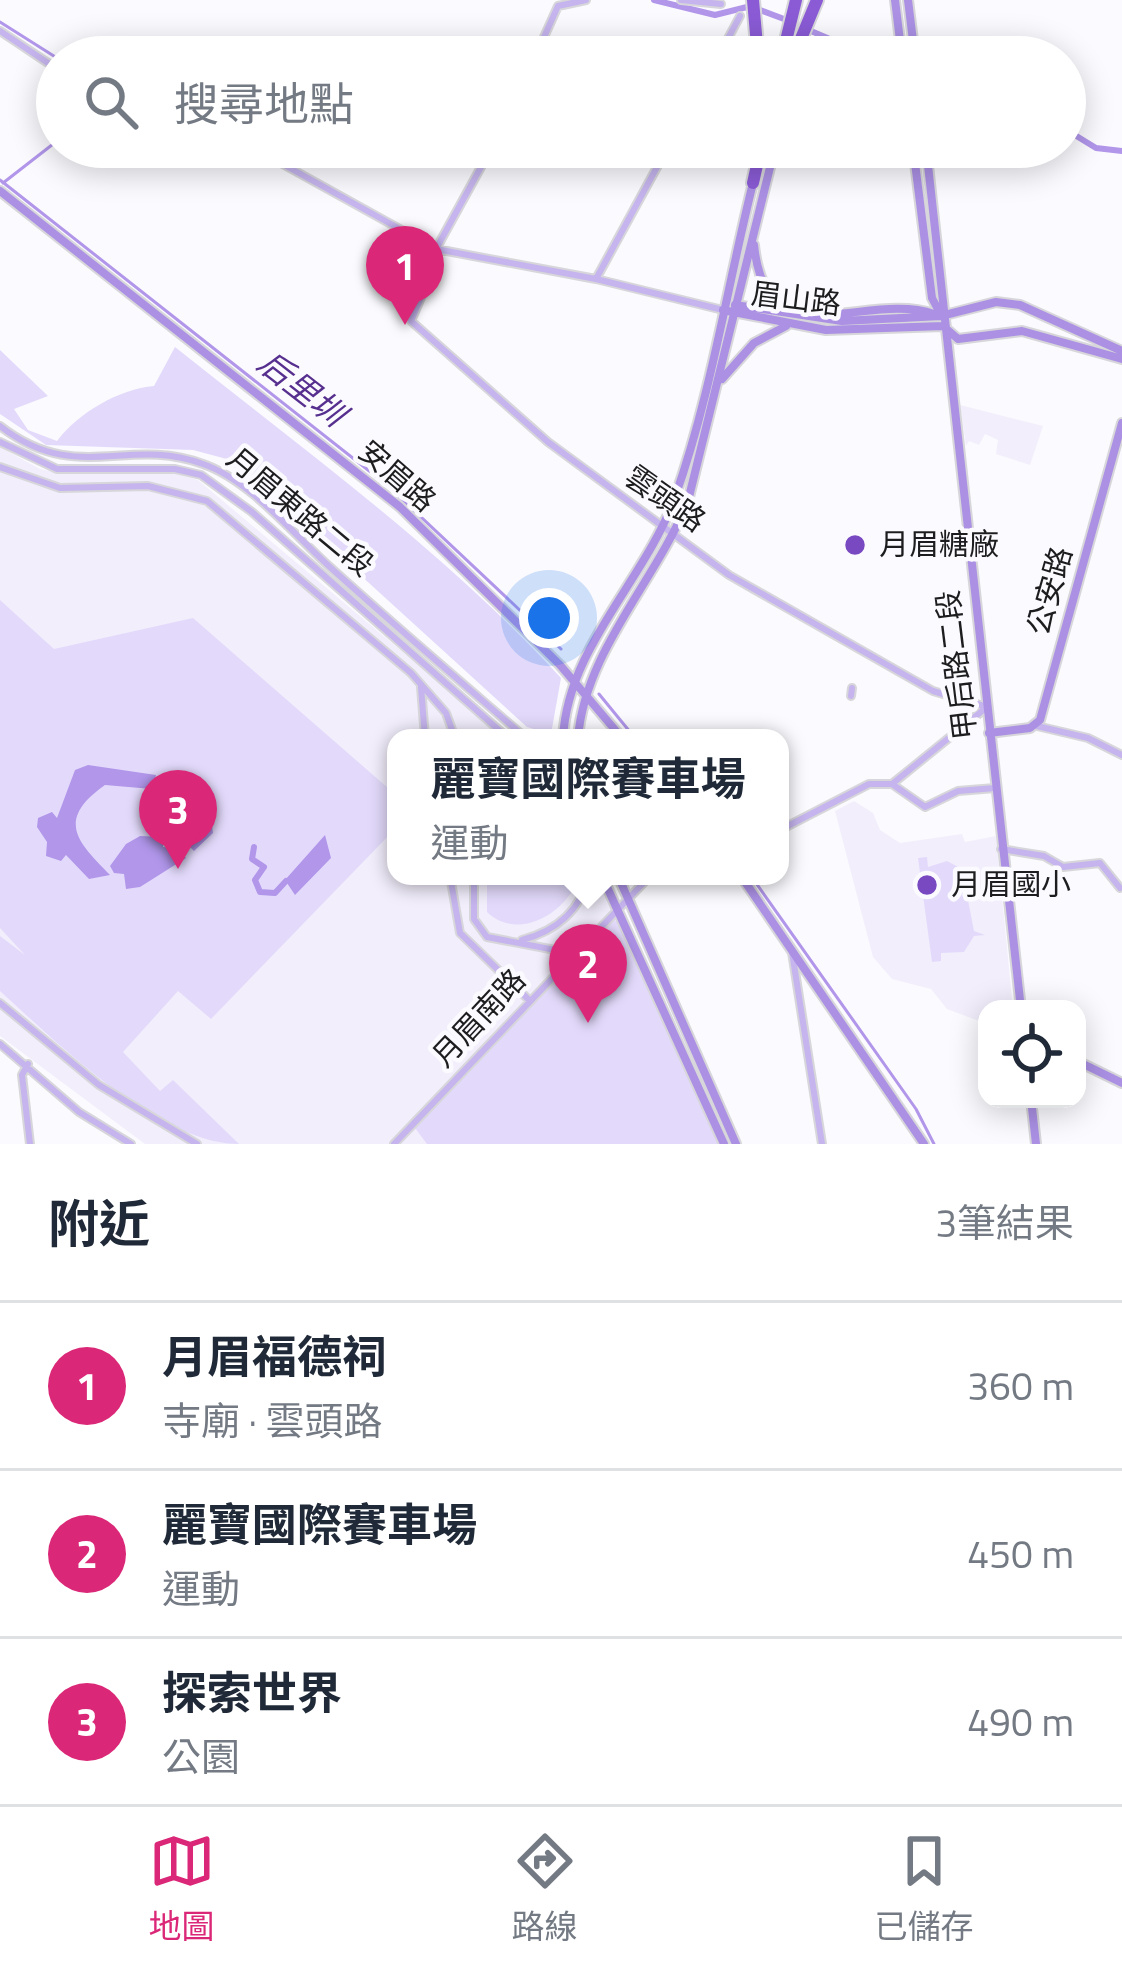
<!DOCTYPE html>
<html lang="zh-TW">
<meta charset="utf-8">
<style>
:root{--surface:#fff;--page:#f2f2f3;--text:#1f2937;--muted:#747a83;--line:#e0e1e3;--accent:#db2777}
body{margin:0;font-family:"Titillium Web","Noto Sans TC",sans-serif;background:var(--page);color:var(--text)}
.controls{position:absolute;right:36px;bottom:36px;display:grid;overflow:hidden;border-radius:24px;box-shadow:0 6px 30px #0003}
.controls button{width:108px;height:108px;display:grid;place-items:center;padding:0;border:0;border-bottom:3px solid var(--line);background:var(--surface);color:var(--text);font:60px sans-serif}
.you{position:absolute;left:549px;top:618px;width:42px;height:42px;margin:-30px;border:9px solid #fff;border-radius:50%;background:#1a73e8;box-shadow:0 0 0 18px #1a73e833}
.badge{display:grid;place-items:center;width:78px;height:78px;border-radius:50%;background:var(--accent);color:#fff;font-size:39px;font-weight:700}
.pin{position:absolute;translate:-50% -99px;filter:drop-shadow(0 3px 6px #0008)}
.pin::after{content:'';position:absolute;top:63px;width:42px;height:36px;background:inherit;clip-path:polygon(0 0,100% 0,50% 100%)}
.popup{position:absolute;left:387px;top:729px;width:402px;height:156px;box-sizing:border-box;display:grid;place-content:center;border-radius:24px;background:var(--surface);filter:drop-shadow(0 3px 9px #0005);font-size:39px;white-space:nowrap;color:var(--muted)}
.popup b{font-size:45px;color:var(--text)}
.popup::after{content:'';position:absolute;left:50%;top:100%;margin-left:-24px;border:24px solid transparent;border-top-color:var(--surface)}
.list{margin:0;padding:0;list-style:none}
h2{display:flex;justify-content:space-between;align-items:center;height:156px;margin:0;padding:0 48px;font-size:51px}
h2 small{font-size:39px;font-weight:400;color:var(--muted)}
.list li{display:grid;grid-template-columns:78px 1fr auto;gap:36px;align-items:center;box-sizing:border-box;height:168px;padding:0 48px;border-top:3px solid var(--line)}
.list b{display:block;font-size:45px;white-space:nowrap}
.list p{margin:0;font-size:39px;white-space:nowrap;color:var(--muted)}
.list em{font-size:39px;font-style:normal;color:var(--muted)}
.icon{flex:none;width:66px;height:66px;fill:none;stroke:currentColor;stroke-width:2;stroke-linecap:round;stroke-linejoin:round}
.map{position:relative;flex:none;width:1122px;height:1144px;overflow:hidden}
.search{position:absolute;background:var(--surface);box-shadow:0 6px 30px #0003;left:36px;right:36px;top:36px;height:132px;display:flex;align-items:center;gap:30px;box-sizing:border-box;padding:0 42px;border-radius:66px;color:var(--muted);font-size:45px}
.sheet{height:660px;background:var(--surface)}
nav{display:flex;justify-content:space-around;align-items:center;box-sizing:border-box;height:168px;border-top:3px solid var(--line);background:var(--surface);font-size:33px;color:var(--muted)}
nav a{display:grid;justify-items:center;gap:6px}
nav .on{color:var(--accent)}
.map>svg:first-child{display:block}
.built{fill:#f2eefc}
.green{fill:#e3dafb}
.water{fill:#b196ea}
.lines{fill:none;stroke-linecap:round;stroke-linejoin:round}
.stream{stroke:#b196ea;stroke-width:3}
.canal{stroke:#b196ea;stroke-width:6}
.street-casing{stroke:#d7d6da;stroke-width:10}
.secondary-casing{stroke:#d7d6da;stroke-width:12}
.highway-casing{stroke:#d7d6da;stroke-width:16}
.street{stroke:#c5b4ed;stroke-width:6}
.secondary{stroke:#ab90e4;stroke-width:8}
.highway{stroke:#8a5bd5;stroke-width:12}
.poi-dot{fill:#7849c1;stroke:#fbfafe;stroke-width:4.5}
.labels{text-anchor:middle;stroke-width:9;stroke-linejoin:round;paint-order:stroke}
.street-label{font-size:30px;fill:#1d1c1e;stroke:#fbfafe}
.poi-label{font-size:30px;fill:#1d1c1e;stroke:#fbfafe;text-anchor:start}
.water-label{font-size:33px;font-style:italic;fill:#562f8f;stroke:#fbfafe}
</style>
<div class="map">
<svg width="1122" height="1144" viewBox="0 0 1122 1144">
<rect width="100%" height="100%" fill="#fbfafe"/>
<!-- built -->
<path class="built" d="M960,405l83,21 -13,39 -34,-11 2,-14 -13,-6 -6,11 -10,-4 -3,5z
M0,447l40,22 24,5 110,-1 24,7 307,258h-109v138h203l122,268h-576l-145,-108z
M854,801l19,12 7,17 20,13 62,-9 3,8 31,-6 17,173h-26v15l-40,-15 -16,-20 -39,-10 -19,-22 -38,-146z"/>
<!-- green -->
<path class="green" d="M175,347c133,106 270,205 386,331l-10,56 -24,-7 -214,-195 -90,-74 -30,-8 -147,-5 -46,-31v-64l48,46 -34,13 14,21 29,11c21,-28 62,-52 97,-55z
M0,600l54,49 139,-31 203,177v33l-185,191 -33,-28 -55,61 37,39 13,-11 66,64c-79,0 -182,-101 -239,-153v-55l25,19 -25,-27z
M927,857l1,10 19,-6 15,8 12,62 11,4 -11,1 -10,16 -23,1v8l-9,1 -14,-104z
M487,876h92c-11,37 -61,66 -92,36z
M613,919l9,7 98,218h-293l-12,-16z"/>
<!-- water -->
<path class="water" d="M88,765l68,10 -4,14 -47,-4c-51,36 -26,58 5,90l-21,4 -23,-24 -5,6 -15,-5 1,-14 -10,-15 1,-9 14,-6 5,6 18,-48z
M170,775l28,4c6,10 14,39 15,54l-19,18 -10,-10 5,-8 -17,-13 -7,8 -9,-10 4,-38z
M325,835l6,23 -36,37 -10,-15z
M140,836l23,1v10l7,1 1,-7 15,17 -46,29 -14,2 -2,-15 -10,-1 -4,-7 16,-22z"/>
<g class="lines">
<!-- stream -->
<path class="stream" d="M0,22l57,36
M0,180l387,305 174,164
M3,183l54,-42
M599,694l36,44
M751,876l165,233 18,35"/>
<!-- canal -->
<path class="canal" d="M654,0l61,15 32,-8
M760,10l24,9
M811,31l61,26
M1065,129l31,19 26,3
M254,847l-2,12 12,8 -9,13 5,12 15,1 11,-12"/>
<!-- street casing -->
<g class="street-casing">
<path id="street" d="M681,0l40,4
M0,31l57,38
M535,57l23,-51 28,-6
M718,57l22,-41
M181,147l22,14 28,-14
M252,147l184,102 160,30 127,31
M492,147l-56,102 1,11 -26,61 137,121 181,133 204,116 54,16
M596,279l72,-132
M0,426c76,59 126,10 203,38 47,16 91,71 128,104 64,58 130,114 195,170
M0,442l57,27h118l26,6 51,37 256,226
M0,467l60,21 88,-2 59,15 204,172 35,40 9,25
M421,687l4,51
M851,696l1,-8
M1037,726l51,12 34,17
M892,784l95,-77
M780,830l89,-46h23l33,23 33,-16 37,-3
M1001,849l43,7 19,11 37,-4 20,25
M450,876l10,57 69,67
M474,876v43l13,18 84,16
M522,940c33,-9 59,-29 66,-64
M792,952l30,192
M0,1003l99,82 98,59
M0,1044l79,68 52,32
M28,1064l-6,11 8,69
M394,1144l256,-268"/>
</g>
<!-- secondary casing -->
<g class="secondary-casing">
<path id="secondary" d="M895,0l7,57
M908,0l7,57
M913,147l19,151 9,17
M926,147l95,862
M0,191l400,316 160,158 62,73
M754,245c12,118 111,45 180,69
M735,305l107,16 99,-5 55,-14 24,3 102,46
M723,310l103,20 117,-4 15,13 64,-8 100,28
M722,379l32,-36 32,-17
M989,733l41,-5 10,-8 82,-297
M563,738c5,-92 82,-157 112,-241 36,-101 52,-210 78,-314
M578,738c7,-87 78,-157 110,-237l87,-354
M602,876l122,268
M618,876l118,268
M741,876l183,268
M1077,1061l45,22
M1031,1099l5,45"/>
</g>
<!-- highway casing -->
<g class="highway-casing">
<path id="highway" d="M753,0l5,57
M800,41l17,-41
M782,57l14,-57
M753,183l8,-36"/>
</g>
<!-- street -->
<use href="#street" class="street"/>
<!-- secondary -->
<use href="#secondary" class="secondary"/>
<!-- highway -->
<use href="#highway" class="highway"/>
</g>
<!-- markers -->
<g class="poi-dot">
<circle cx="855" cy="545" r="12"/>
<circle cx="927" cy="885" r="12"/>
</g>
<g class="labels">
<!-- street labels -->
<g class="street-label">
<text transform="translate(796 299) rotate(7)" y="10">眉山路</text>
<text transform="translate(397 476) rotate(41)" y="10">安眉路</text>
<text transform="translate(665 499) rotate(35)" y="10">雲頭路</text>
<text transform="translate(300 512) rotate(40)" y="10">月眉東路二段</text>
<text transform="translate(1050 591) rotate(-74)" y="10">公安路</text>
<text transform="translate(957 665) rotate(-97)" y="10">甲后路二段</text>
<text transform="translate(479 1018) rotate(-47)" y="10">月眉南路</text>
</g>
<!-- poi labels -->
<g class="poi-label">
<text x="879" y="555">月眉糖廠</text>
<text x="951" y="895">月眉國小</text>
</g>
<!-- water labels -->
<g class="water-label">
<text transform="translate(302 388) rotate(38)" y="12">后里圳</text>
</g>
</g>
</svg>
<div class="controls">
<button><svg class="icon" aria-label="locate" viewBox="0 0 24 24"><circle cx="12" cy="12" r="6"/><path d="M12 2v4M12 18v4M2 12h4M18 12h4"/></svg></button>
</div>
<div class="you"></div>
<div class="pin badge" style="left:405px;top:325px">1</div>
<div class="pin badge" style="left:588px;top:1023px">2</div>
<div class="popup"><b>麗寶國際賽車場</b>運動</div>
<div class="pin badge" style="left:178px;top:869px">3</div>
<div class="search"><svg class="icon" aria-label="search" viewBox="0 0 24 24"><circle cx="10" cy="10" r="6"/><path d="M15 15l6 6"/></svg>搜尋地點</div>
</div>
<section class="sheet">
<h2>附近<small>3筆結果</small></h2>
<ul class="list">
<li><span class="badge">1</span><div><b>月眉福德祠</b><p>寺廟 · 雲頭路</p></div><em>360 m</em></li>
<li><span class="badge">2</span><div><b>麗寶國際賽車場</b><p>運動</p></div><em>450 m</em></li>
<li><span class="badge">3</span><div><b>探索世界</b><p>公園</p></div><em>490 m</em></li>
</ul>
</section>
<nav>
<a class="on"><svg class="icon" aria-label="map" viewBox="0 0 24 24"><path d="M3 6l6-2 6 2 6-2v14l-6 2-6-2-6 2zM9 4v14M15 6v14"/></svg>地圖</a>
<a><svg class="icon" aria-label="directions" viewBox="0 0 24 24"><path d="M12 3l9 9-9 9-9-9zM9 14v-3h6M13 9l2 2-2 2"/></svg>路線</a>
<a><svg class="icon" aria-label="saved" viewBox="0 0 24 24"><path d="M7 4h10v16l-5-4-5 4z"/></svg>已儲存</a>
</nav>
